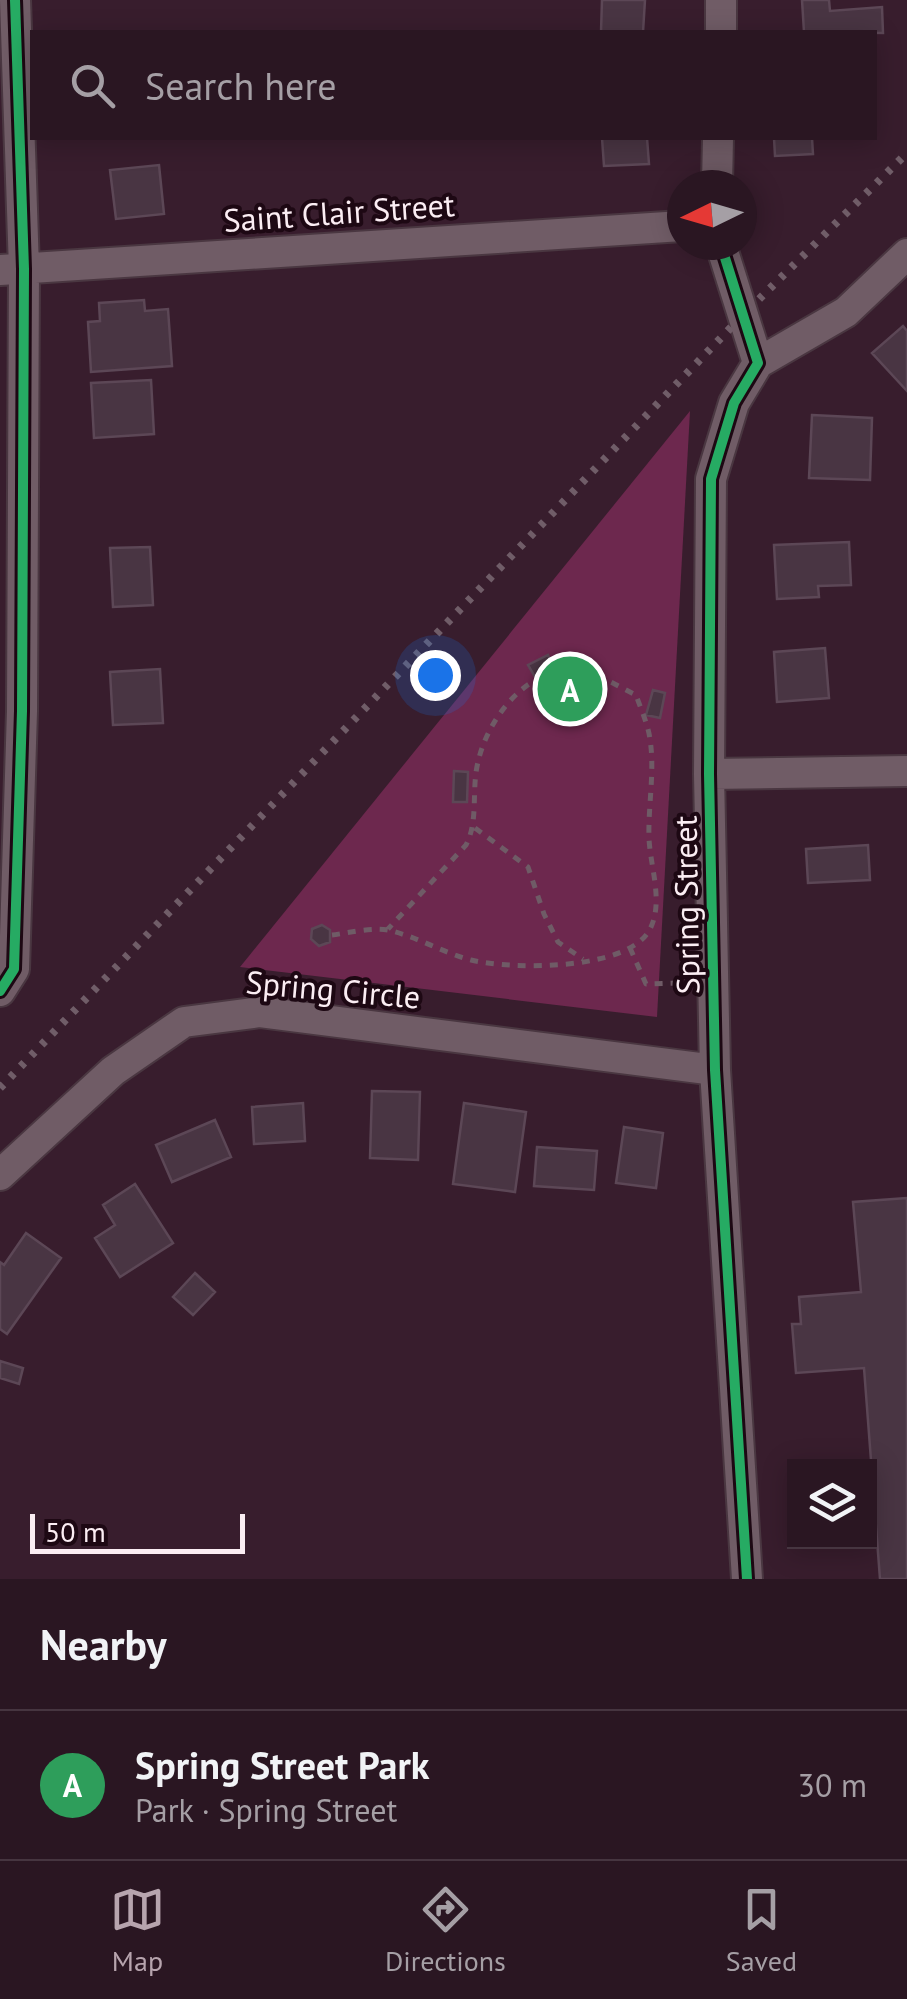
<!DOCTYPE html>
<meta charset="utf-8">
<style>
:root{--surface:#2a1622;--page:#36232f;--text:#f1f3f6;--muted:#a59fa5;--line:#463540;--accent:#b7a4ae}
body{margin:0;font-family:"PT Sans",sans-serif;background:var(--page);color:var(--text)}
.controls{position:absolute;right:30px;bottom:30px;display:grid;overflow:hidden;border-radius:0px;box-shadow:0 5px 25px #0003}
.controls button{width:90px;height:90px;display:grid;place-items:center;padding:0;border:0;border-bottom:2px solid var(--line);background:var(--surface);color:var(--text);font:50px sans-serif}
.compass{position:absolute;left:667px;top:170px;width:90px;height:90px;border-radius:50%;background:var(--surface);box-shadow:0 5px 25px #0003;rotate:265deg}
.scale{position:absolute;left:30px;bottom:25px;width:215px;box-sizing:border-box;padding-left:10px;border:5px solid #fbedf3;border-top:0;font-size:28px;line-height:35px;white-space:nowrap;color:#fbedf3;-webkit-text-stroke:8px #1d0813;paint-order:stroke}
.you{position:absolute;left:435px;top:675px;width:35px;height:35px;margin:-25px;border:8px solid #fff;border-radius:50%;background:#1a73e8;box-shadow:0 0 0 15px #1a73e833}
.badge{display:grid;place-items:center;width:65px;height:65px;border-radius:50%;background:var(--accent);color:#fff;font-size:32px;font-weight:700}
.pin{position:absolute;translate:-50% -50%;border:5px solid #fff;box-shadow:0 2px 10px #0006}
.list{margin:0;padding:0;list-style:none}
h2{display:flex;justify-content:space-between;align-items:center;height:130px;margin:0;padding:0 40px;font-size:42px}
h2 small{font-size:32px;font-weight:400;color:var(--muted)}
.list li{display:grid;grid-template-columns:65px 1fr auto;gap:30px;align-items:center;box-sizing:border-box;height:150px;padding:0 40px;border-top:2px solid var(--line)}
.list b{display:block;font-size:38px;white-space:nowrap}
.list p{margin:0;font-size:32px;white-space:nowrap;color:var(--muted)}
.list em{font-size:32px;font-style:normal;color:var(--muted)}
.icon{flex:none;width:55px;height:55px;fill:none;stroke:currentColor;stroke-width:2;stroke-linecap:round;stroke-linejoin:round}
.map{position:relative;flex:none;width:907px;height:1579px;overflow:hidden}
.search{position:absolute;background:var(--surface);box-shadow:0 5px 25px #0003;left:30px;right:30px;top:30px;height:110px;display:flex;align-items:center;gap:25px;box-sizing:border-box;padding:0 35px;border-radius:0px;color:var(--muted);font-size:38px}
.sheet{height:280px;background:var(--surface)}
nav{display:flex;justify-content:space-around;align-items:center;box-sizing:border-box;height:140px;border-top:2px solid var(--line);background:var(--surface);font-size:28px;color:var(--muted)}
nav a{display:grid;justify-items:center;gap:5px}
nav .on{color:var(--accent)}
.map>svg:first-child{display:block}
.green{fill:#6d284e}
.building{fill:#493543;stroke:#5c4756;stroke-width:2.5}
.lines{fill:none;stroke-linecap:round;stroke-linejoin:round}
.minor-casing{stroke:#4a3741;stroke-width:34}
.path{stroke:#6f5b66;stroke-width:5;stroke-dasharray:8 8;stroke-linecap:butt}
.minor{stroke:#705c66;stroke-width:30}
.rail{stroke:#705d68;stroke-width:8;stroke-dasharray:5 10;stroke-linecap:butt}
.cycleway-casing{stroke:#1d0813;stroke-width:16}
.cycleway{stroke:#26ab63;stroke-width:10}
.labels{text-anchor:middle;stroke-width:8;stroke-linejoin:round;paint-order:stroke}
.street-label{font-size:32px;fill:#fbedf3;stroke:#1d0813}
</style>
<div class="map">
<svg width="907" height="1579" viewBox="0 0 907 1579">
<rect width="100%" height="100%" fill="#381d2d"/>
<!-- green -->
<path class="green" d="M690,411l-33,606 -417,-50z"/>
<!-- building -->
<path class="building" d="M602,0h43l-2,32h-42z
M802,0h27l1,11 52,-4 1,26 -79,-1z
M602,138h45l2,26 -45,2z
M774,138h38l1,16 -38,2z
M159,165l5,49 -48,5 -6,-49z
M144,300l1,11 23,-2 4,57 -81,6 -3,-50 12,-1 -1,-18z
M903,326l4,5v60l-35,-38z
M151,380l3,54 -60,4 -3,-55z
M812,415l60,3 -2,62 -61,-2z
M849,542l2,43 -33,1 1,11 -42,2 -3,-54z
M150,547l3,58 -40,2 -3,-59z
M825,648l4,50 -52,4 -3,-50z
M548,655l6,11 -19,11 -7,-12z
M160,669l3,54 -50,2 -3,-53z
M653,690l12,3 -5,25 -14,-3z
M454,771l14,1 -1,30h-14z
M868,845l2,35 -62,3 -2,-34z
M322,925l8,5v12l-11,4 -8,-7 1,-10z
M372,1091l48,1 -2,68 -48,-2z
M303,1103l2,38 -51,3 -2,-37z
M464,1103l62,9 -11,80 -62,-8z
M215,1120l16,37 -59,25 -16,-37z
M624,1127l39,6 -7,55 -40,-5z
M537,1147l60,4 -3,39 -60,-4z
M135,1184l38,59 -53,34 -25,-39 20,-13 -12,-20z
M907,1198v381h-27l-16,-211 -68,5 -4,-49h9l-2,-27 62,-5 -8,-90z
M26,1233l35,25 -54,76 -7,-5v-67l4,3z
M195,1273l20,19 -22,23 -20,-18z
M0,1361l23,7 -4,16 -19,-6z"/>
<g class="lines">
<!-- minor casing -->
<g class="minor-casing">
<path id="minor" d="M721,32v-32
M717,185l1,-47
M721,245l37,118 -24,40 -23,76 -2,295 6,296 32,509
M0,270l682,-44
M758,363l88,-51 61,-58
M709,774l198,-3
M0,991l14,-22 8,-258 2,-442 -9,-269
M0,1175l113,-104 71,-49 76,-10 455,58"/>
</g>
<!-- path -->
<path class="path" d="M475,828l53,39 16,47 14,28 25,17
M332,935c17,-2 44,-9 60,-4 27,7 52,22 79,29 40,10 158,11 179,-31 14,-27 0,-63 -1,-91 -1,-33 6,-66 1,-99 -2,-14 -9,-30 -14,-44 -19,-9 -43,-25 -65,-25 -47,0 -84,51 -93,92 -7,28 1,58 -12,83l-78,84
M630,948l16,36 37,-1"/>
<!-- minor -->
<use href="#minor" class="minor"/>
<!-- rail -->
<path class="rail" d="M0,1088l741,-771 166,-164"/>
<!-- cycleway casing -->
<g class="cycleway-casing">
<path id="cycleway" d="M721,245l37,118 -24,40 -23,76 -2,295 6,296 32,509
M0,991l14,-22 8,-258 2,-442 -9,-269"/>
</g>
<!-- cycleway -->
<use href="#cycleway" class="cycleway"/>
</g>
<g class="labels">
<!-- street labels -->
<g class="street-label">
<text transform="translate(339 213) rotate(-4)" y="11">Saint Clair Street</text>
<text transform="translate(687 905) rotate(-91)" y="11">Spring Street</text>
<text transform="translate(333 990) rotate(5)" y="11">Spring Circle</text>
</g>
</g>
</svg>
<div class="controls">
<button><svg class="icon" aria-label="layers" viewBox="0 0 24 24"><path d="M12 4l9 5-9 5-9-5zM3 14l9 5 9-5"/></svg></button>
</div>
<svg class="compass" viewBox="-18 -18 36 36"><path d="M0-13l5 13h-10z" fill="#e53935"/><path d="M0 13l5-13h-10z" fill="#a59fa5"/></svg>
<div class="scale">50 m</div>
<div class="you"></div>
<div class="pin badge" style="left:570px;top:689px;background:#2e9e5b">A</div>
<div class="search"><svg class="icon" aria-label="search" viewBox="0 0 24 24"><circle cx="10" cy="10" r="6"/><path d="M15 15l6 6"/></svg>Search here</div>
</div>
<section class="sheet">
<h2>Nearby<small></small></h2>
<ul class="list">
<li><span class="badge" style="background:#2e9e5b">A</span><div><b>Spring Street Park</b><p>Park · Spring Street</p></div><em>30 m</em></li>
</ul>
</section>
<nav>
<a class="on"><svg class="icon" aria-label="map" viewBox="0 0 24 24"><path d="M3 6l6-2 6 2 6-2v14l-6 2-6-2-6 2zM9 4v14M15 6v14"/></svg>Map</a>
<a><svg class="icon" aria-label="directions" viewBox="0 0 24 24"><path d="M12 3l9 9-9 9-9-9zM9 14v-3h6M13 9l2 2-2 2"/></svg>Directions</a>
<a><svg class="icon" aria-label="saved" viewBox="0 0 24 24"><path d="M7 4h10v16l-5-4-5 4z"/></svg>Saved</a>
</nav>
